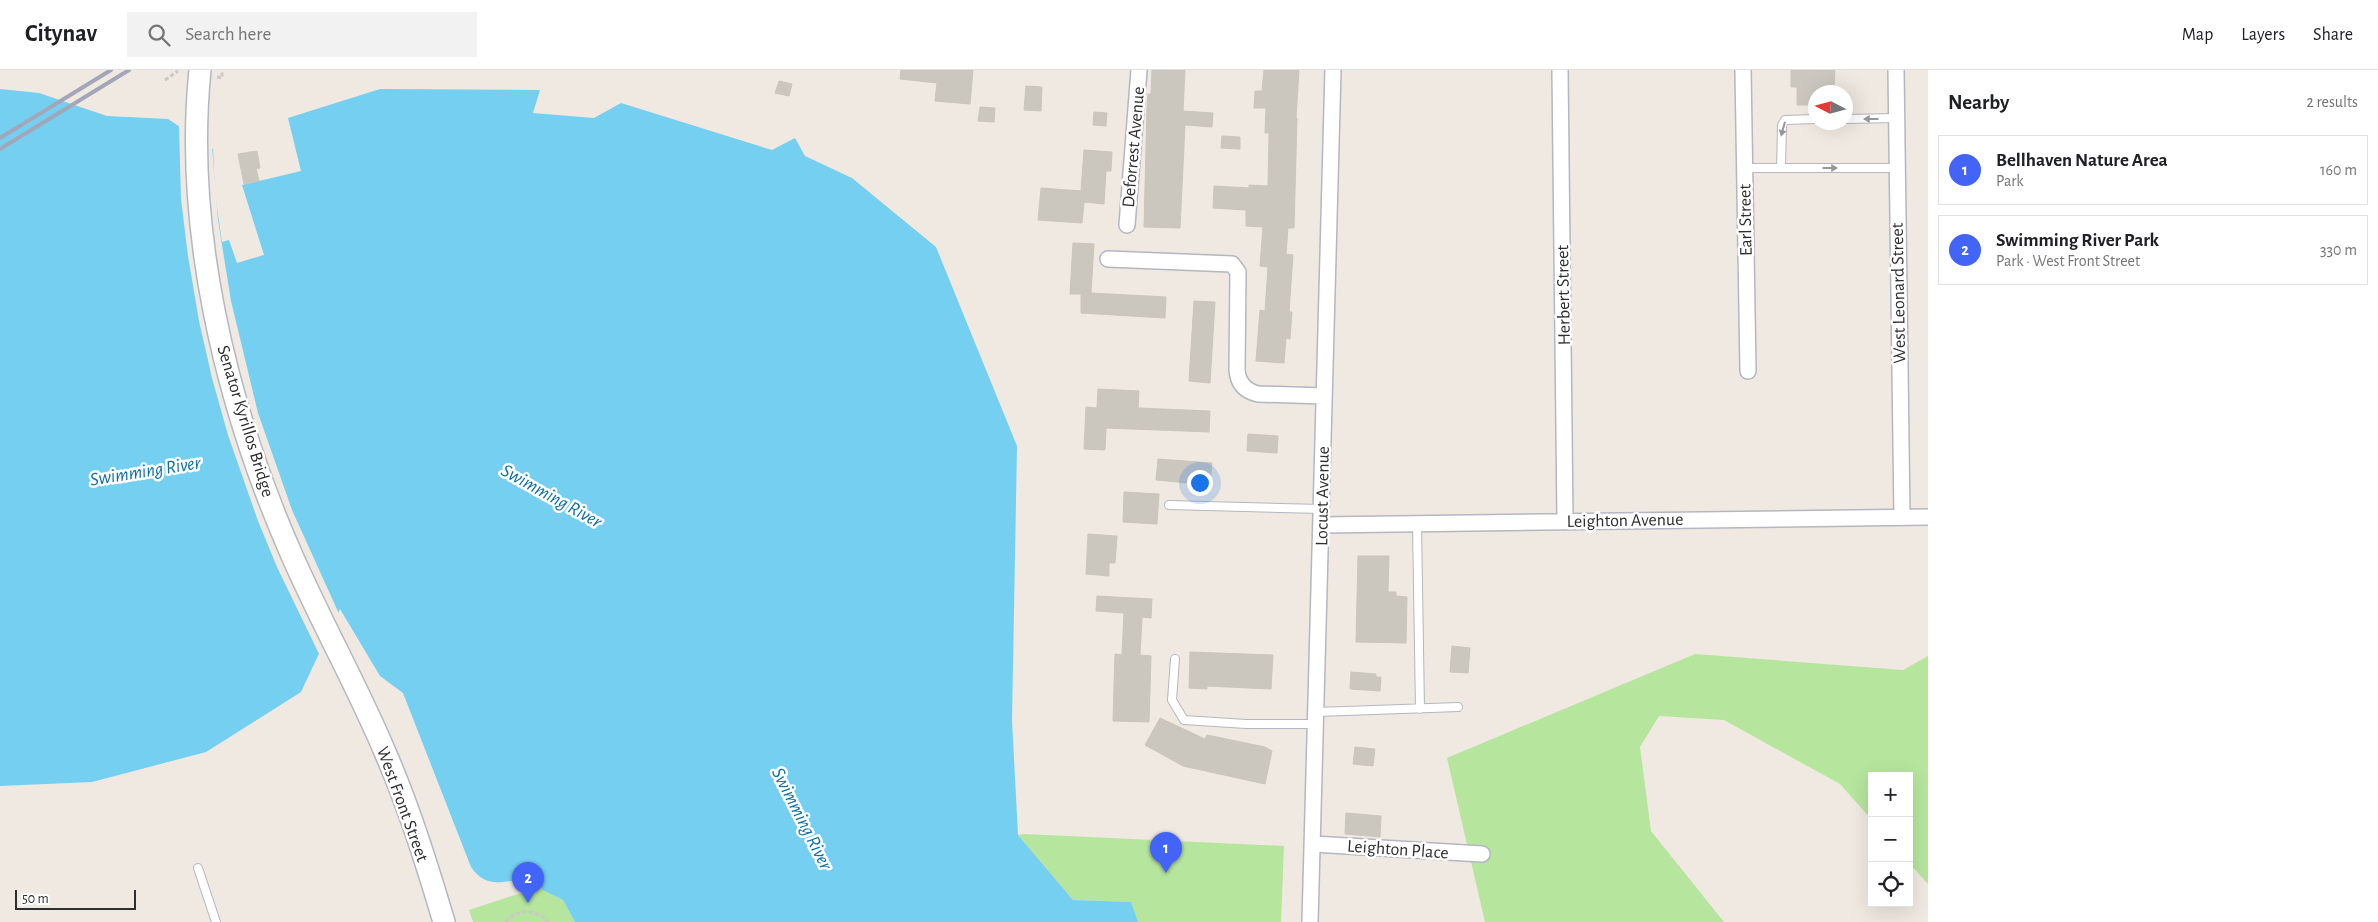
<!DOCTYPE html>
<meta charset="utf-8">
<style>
:root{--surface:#fff;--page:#f2f2f2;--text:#202124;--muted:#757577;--line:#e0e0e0;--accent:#4264fb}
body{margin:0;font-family:"Alegreya Sans",sans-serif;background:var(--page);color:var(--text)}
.controls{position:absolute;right:15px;bottom:15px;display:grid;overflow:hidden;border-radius:0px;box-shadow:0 5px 20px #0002}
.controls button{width:45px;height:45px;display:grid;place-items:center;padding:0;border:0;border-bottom:1px solid var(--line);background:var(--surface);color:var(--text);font:25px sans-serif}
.compass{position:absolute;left:1808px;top:15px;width:45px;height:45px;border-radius:50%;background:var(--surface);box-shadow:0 5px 20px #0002;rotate:276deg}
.scale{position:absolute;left:15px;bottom:12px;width:121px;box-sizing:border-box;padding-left:5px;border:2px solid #2e2e2e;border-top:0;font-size:14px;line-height:18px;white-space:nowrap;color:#2e2e2e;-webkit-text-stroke:4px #fff;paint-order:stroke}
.you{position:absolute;left:1199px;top:412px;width:18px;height:18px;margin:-12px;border:4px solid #fff;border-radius:50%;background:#1a73e8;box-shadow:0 0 0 8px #1a73e833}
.badge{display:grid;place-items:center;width:32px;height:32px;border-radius:50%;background:var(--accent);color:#fff;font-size:16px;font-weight:700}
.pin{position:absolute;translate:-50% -41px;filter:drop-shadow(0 1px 2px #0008)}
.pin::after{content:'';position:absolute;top:26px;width:18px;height:15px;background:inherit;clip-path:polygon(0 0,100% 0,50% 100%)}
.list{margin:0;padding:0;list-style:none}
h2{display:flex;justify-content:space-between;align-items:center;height:65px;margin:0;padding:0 20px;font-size:21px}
h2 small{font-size:16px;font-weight:400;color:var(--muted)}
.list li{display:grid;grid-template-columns:32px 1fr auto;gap:15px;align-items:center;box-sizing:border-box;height:70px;margin:0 10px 10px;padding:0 10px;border:1px solid var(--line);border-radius:0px}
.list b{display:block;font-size:19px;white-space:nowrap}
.list p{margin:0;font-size:16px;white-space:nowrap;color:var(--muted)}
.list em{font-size:16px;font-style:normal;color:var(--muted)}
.icon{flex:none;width:28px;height:28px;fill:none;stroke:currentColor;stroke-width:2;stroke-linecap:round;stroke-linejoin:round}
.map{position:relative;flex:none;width:1928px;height:852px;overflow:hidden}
header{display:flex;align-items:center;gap:30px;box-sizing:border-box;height:70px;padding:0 25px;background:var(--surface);border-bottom:1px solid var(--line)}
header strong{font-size:24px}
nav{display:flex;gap:28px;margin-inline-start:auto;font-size:18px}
.search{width:350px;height:45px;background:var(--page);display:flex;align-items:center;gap:12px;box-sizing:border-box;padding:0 18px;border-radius:0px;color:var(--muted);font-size:19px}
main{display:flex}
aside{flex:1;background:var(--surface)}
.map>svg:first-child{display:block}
.green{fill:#b6e59e}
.water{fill:#75cff0}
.pier{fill:#efe9e1}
.building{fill:#cbc7bf;stroke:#cbc5ba}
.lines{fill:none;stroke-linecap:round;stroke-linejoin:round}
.service-casing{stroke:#b4b7c1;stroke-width:10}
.minor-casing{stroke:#b4b7c1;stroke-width:18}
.secondary-casing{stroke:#b4b7c1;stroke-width:24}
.path{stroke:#c9c9c9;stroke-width:3;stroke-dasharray:4 2.5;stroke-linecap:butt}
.service{stroke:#fff;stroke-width:8}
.minor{stroke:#fff;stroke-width:15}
.secondary{stroke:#fff;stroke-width:21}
.rail{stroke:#a3a6b8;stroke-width:4}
.oneway{fill:#969696}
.labels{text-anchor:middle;stroke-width:5;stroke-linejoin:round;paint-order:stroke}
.street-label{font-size:18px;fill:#2e2e2e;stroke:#fff}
.water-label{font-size:19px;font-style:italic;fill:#0d6fa3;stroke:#fff}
</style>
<header>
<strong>Citynav</strong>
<div class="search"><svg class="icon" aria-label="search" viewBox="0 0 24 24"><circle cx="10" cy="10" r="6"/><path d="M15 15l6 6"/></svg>Search here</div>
<nav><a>Map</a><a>Layers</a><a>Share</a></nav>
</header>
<main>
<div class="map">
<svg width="1928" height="852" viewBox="0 0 1928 852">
<rect width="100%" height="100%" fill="#efe9e1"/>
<!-- green -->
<path class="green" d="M1695,584l208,16 25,-14v228l-19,-21v-87h-37v44l-32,-36 -116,-64 -65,-4 -19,31 11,84 73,91h-239l-38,-164z
M1024,764l260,12 -3,76h-143l-8,-20 -57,-2 -55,-65z
M539,817l24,13 12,22h-102l-4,-12z"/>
<!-- water -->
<path class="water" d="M0,19l39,4 68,23 61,3 45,30 2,45 7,48 7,-2 8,23 27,-8 -22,-70 59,-14 -13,-53 92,-29 160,1 -7,23 61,5 27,-15 151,47 23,-12 10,18 47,22 84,69 81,199 -5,274 6,115 55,65 58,2 7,20h-563l-12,-22 -20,-10 -9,-10c-26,-4 -44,14 -63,-13l-68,-174 -23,-17 -40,-67 -39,83 -95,60 -114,30 -92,4z"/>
<!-- pier -->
<path class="pier" d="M179,55l33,22 6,73 13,81 27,112 34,97 48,106 -19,42 -44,-91 -19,-46 -30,-86 -16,-57 -13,-57 -11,-65 -7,-57z"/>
<!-- building -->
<path class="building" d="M901,0h72l-3,34 -35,-3 2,-18 -37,-4z
M1152,0h33l-2,41 30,2 -1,14 -27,-2 -5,103 -36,-1 3,-119 1,-14h3z
M1264,0h35l-3,48h1l-3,110h-6l-2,26 7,1 -4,57h3l-2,27 -4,-1 -2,25 -28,-2 4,-51 5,1 3,-44 -8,-1 3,-39 -17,-1v-16l-33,-2 1,-22 35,2v-3l19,1 1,-53h-4l1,-25h-12l1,-17h7z
M1791,0h44l-1,17h-4v5h-14v13h-19v-18h-6z
M779,11l13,3 -3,12 -14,-3z
M1026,16l16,1 -1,24 -17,-1z
M980,37l15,1 -1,14 -16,-1z
M1094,42l13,1 -1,13 -13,-1z
M1222,66l18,1v12l-19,-1z
M1084,80l28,2 -1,19h-5l-2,33 -20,-2 -2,21 -44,-3 3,-32 40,3z
M257,81l3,17 -4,1 3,12 -15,3 -6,-30z
M1073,173l21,1 -3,49 75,4 -1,21 -84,-5v-19h-11z
M1194,231l21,1 -5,81 -21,-2z
M1098,319l41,2 -1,17 72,3 -1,21 -103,-4 -1,22 -21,-1 2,-42 11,1z
M1248,364l30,2 -1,17 -30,-2z
M1158,389l54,4 -2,22 -54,-5z
M1124,422l35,2 -2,30 -34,-2z
M1088,464l29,2 -2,27h-6v13l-23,-2z
M1358,486h31l-1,36h8v4l11,1 -1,46 -50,-1z
M1097,526l55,3 -1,19 -9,-1 -2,38 11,1 -2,66 -36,-1 2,-67 7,1 2,-42 -28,-2z
M1452,576l18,2 -2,25 -18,-1z
M1190,582l83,3 -2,34 -64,-3v3l-18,-1z
M1351,602l25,2v3h5l-1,14 -30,-2z
M1160,648l45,21 2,-4 58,12 7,4 -7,33 -82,-18 -38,-21z
M1355,677l20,2 -2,17 -20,-2z
M1346,743l35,3 -1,21 -35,-3z"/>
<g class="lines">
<!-- service casing -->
<g class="service-casing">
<path id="service" d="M1846,49l51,-1
M1745,98h152
M1781,98l1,-43 3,-5 31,-1
M1169,435l153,4
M1417,454l3,185
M1175,589l-3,41 12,20 62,4h71
M1317,642l141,-5
M198,798l18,54"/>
</g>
<!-- minor casing -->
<g class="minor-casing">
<path id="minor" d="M1560,0l5,450
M1743,0l5,301
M1896,0l6,447
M1127,155l12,-155
M1108,189l124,5 6,8 -1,98c1,13 8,21 21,24l66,2
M1322,455l606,-8
M1313,774l169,10
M1310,852l23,-852"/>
</g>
<!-- secondary casing -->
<g class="secondary-casing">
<path id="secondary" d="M200,0c-16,157 25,330 87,474 30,71 68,137 98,208 24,55 42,113 59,170"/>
</g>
<!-- path -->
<path class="path" d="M217,7l5,1v-8
M165,10l13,-9
M506,852c10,-14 32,-13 42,0"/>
<!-- service -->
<use href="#service" class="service"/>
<!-- minor -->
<use href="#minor" class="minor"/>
<!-- secondary -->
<use href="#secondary" class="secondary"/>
<!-- rail -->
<path class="rail" d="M0,68l111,-68
M0,79l129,-79"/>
</g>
<!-- one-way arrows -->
<defs><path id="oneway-solid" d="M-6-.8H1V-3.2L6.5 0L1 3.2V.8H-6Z" transform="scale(1.25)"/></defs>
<g class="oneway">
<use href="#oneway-solid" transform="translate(1871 49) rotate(180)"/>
<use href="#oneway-solid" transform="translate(1783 59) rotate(105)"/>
<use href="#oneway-solid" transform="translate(1830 98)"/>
</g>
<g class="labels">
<!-- street labels -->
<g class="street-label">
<text transform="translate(1133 77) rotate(-85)" y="6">Deforrest Avenue</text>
<text transform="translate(1745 150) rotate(-91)" y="6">Earl Street</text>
<text transform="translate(1898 223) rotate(-91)" y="6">West Leonard Street</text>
<text transform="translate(1563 225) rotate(-91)" y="6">Herbert Street</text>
<text transform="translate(246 351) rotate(73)" y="6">Senator Kyrillos Bridge</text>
<text transform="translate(1322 426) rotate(-89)" y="6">Locust Avenue</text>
<text transform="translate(1625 450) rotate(-1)" y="6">Leighton Avenue</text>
<text transform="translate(403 734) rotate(70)" y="6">West Front Street</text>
<text transform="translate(1398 779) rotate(4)" y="6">Leighton Place</text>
</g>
<!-- water labels -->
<g class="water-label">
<text transform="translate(145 400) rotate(-9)" y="7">Swimming River</text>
<text transform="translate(552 425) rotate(29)" y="7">Swimming River</text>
<text transform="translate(803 748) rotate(63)" y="7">Swimming River</text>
</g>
</g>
</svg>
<div class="controls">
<button>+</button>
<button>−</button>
<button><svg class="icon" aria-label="locate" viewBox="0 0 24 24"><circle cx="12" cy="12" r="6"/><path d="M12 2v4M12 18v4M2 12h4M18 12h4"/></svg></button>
</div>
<svg class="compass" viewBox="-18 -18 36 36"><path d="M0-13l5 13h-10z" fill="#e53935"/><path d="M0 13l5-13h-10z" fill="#757577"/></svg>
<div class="scale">50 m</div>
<div class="you"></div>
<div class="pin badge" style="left:1166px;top:803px">1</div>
<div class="pin badge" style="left:528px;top:833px">2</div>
</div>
<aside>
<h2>Nearby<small>2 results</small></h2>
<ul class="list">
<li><span class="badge">1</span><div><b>Bellhaven Nature Area</b><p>Park</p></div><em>160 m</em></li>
<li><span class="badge">2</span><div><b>Swimming River Park</b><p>Park · West Front Street</p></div><em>330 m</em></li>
</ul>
</aside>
</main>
